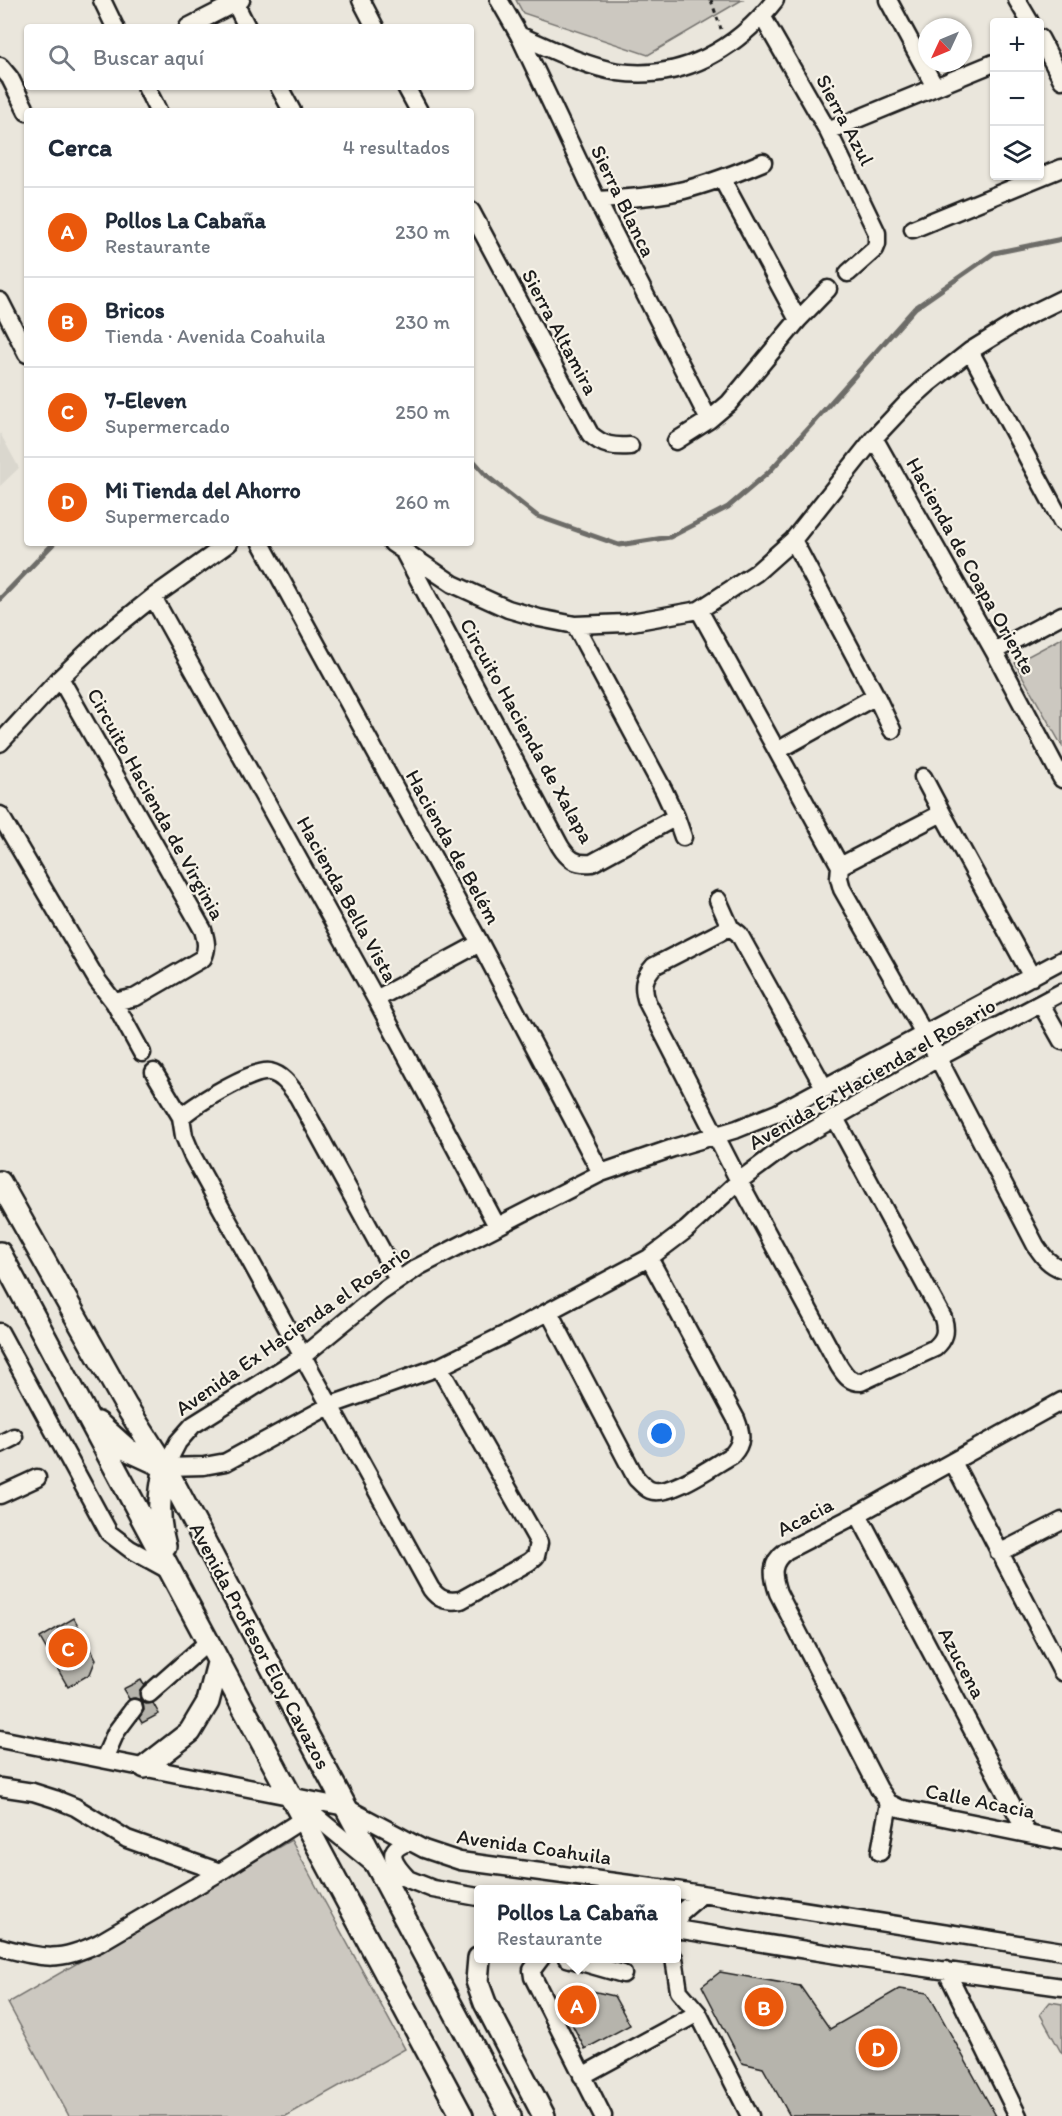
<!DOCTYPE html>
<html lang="es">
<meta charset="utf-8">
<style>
:root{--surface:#fff;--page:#f2f2f3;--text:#1f2937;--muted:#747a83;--line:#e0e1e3;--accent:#ea580c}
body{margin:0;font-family:Itim,sans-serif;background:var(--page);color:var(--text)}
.controls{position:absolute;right:18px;top:18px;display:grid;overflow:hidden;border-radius:6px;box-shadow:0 2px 4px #0004}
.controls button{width:54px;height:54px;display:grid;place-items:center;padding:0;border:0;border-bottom:2px solid var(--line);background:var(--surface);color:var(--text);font:30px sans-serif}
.compass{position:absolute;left:918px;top:18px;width:54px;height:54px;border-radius:50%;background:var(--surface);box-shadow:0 2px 4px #0004;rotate:226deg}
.you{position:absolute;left:662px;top:1434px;width:21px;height:21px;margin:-15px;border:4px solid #fff;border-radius:50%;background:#1a73e8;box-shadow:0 0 0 9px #1a73e833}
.badge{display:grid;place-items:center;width:39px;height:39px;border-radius:50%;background:var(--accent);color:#fff;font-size:20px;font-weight:700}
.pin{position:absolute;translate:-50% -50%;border:3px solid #fff;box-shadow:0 2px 6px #0006}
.popup{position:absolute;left:474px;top:1885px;width:207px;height:78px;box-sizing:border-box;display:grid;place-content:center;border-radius:6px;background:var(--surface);filter:drop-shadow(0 2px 4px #0005);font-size:20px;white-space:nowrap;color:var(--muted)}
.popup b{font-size:22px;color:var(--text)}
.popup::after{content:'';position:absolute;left:50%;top:100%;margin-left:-12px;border:12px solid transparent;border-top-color:var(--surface)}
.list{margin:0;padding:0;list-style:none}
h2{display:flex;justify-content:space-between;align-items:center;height:78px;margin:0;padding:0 24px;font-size:26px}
h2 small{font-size:20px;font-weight:400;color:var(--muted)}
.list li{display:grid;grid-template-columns:39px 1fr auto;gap:18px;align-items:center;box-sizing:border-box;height:90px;padding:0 24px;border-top:2px solid var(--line)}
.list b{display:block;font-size:22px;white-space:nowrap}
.list p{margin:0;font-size:20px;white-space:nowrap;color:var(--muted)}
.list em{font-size:20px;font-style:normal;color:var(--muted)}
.icon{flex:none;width:33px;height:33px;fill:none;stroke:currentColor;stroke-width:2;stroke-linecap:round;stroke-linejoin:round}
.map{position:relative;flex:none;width:1062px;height:2116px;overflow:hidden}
.search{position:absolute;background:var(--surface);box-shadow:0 2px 4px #0004;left:24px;top:24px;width:450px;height:66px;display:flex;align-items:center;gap:15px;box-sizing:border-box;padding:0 21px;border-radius:6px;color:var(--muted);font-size:22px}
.panel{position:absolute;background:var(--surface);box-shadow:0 2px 4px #0004;left:24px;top:108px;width:450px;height:438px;border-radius:6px}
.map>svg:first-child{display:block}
.built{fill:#dad7ce}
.green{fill:#ccc8c0;stroke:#74726e;stroke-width:1.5}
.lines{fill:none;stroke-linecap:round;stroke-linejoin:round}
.stream{stroke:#6d6c68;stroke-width:5}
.building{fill:#b6b4ac;stroke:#1c1c1c;stroke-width:1.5}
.minor-casing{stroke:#1c1c1c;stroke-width:21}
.major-casing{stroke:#1c1c1c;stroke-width:26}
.path{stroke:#1c1c1c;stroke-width:3;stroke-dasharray:4.5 4.5;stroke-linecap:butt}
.minor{stroke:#f7f3e8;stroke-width:16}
.major{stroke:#f7f3e8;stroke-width:21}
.labels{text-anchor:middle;stroke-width:4.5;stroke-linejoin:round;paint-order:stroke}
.street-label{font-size:21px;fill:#1c1c1c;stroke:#f7f3e8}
</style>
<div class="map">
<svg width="1062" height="2116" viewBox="0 0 1062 2116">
<rect width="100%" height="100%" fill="#eae6dc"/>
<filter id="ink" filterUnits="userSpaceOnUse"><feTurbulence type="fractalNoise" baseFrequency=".0167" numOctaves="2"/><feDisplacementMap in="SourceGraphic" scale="12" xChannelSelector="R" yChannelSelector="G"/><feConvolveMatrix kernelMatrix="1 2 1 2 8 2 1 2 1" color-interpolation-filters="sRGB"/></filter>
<g filter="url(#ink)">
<!-- built -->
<path class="built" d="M0,433l19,35 -19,18z"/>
<!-- green -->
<path class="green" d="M516,0h226l-94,55 -125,-42z
M1062,638v108l-47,-83z
M291,1840l114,209 -119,67h-217l-61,-113z
M1050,2002l12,2v50l-22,-40z"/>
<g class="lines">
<!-- stream -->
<path class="stream" d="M471,458l17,19 49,39 82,29 51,-8 58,-30 41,-35 146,-164 79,-55 68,-14
M0,599l54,-56"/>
</g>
<!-- building -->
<path class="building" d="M74,1618l22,41 -6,15 -22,13 -28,-49z
M141,1680l3,5 -5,6 1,9 -5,-2 -6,1 -6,-10z
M142,1702l4,2 7,-1 6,11 -17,9 -3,-5 5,-8z
M720,1972l80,14 30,43 69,-40 29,4 68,123h-206l-27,-48 -21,-5 -40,-77z
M583,1989l31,7 16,29 -45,24 -25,-48z"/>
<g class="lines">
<!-- minor casing -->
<g class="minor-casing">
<path id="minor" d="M102,0l13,27
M361,0l14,27
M499,0l20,35 78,165 112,220
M888,0l47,87
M1017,0l13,22
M235,3l12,24
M762,16l66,115 49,102v11l-2,5 -27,24
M188,27l53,-27
M519,35c32,14 65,31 99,37 64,9 119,-23 157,-72
M1040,38l22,42
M0,66l10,12 17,34
M146,87l12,24
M279,87l13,24
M406,87l13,24
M828,131l166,-68
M722,179l76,141
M597,200c29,-2 59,-3 87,-10 27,-7 53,-17 79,-28
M471,211l119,223c13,12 24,13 40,12
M913,229l149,-61
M0,301l27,53
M970,351l92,171
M874,438l120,213 68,128
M676,441l33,-21 20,-17 69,-83 30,-31
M261,543l219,400 121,230
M392,543l61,41 55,25 31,9 36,7 51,-2 73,-13 57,-37 37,-33 81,-102 33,-35 21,-19 42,-33 55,-34 37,-18
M405,554l155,292c8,13 16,19 32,17l84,-46 -12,-26 -89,-166
M153,597l223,402 121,227
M699,610l78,141 99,-55 -83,-156
M994,651l68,-36
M876,696l16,34
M0,743l60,-65 42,-40 51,-41 76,-54
M777,751l63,115
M923,777l19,36
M0,815l97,165 17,22 22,-5 67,-39c5,-10 3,-18 0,-28l-143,-252
M676,817l7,20
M718,900l12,27
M1062,960l-285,153 -40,16 -64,19 -72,25 -183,94 -37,25 -78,64 -110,69 -15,17 -13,25 39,-1 22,-4 105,-57 108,-38 69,-34 141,-75 37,-28 53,-49 47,-35 152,-88 124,-66
M1032,977l-90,-164 -102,53 -1,12 3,11 96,169 98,188c7,10 13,19 26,23
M376,999l104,-56
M114,1002l28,51
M1041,1004l21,37
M154,1072l27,45
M825,1089l-86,-155 -9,-7 -76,39c-11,12 -12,21 -7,36l92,179 100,185c6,9 10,16 22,16l74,-34c10,-9 12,-16 8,-30l-108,-200
M398,1280l-100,-183c-8,-11 -15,-22 -28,-25 -18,-3 -74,32 -89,45l3,19 8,19 239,434c8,11 16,13 30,11l68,-38 7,-6 3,-13 -100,-176
M549,1312l87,166c4,4 9,10 14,12 19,8 64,-25 82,-35 11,-12 10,-21 4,-36l-87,-161
M0,1332l109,201 21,16 42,23
M1062,1401l-204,113 -72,37c-16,12 -14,24 -8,42l101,196 10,14 10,5 163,33
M0,1444l14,-7
M953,1462l109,210
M0,1495l37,-17
M858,1514l169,319
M999,1553l63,-32
M149,1694l59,-52
M0,1739l345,68 79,42 36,12 214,29
M104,1759l12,-27 18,-24
M0,1787l33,5 22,7 20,8 52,32 93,33
M297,1801l80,66 56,22 45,8
M880,1852l9,-49
M407,1878c-13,-14 -24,-28 2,-36
M676,1890l386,61
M676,1929l186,30 200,28
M676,1931l4,-18 22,-19
M0,1947c43,11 57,16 99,-4l121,-71 83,-53
M541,1958l-9,12 1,7 70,139
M567,1958l56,16
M674,1958l5,33 19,22 52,103
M946,1970l72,146
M582,2076l116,-63"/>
</g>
<!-- major casing -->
<g class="major-casing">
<path id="major" d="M0,1182l126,224 39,61 345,649
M0,1253l462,863
M98,1423l30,27 37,17
M165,1467c-6,27 -8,52 0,79
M145,1767l45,-35 18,-30 10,-39
M479,1958l-2,23 8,22 59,113"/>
</g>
<!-- path -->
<path class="path" d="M711,0l10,29"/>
<!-- minor -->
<use href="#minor" class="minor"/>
<!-- major -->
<use href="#major" class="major"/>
</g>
</g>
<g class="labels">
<!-- street labels -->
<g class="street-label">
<text transform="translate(845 120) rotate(62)" y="7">Sierra Azul</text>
<text transform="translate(623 201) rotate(64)" y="7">Sierra Blanca</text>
<text transform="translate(560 332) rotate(62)" y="7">Sierra Altamira</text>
<text transform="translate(971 566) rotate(61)" y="7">Hacienda de Coapa Oriente</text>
<text transform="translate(527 731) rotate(61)" y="7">Circuito Hacienda de Xalapa</text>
<text transform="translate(156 804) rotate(61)" y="7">Circuito Hacienda de Virginia</text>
<text transform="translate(453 847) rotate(61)" y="7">Hacienda de Belém</text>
<text transform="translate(347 899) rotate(61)" y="7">Hacienda Bella Vista</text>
<text transform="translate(872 1074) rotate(-30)" y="7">Avenida Ex Hacienda el Rosario</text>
<text transform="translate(293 1330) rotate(-35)" y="7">Avenida Ex Hacienda el Rosario</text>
<text transform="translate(805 1517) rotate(-28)" y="7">Acacia</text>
<text transform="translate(260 1646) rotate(62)" y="7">Avenida Profesor Eloy Cavazos</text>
<text transform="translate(962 1663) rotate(62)" y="7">Azucena</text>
<text transform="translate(980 1801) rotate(11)" y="7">Calle Acacia</text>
<text transform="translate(534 1847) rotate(8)" y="7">Avenida Coahuila</text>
</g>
</g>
</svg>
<div class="controls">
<button>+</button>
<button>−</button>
<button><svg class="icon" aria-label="layers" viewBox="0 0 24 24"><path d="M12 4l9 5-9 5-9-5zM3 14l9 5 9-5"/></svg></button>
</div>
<svg class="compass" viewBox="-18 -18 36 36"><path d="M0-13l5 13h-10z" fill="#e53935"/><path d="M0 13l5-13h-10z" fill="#747a83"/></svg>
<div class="you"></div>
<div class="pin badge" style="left:577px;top:2005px">A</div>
<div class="popup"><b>Pollos La Cabaña</b>Restaurante</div>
<div class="pin badge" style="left:764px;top:2007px">B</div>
<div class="pin badge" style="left:68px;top:1648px">C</div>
<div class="pin badge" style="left:878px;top:2048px">D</div>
<div class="search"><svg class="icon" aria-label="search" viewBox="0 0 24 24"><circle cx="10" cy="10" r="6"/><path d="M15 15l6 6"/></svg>Buscar aquí</div>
<section class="panel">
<h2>Cerca<small>4 resultados</small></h2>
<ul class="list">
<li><span class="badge">A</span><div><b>Pollos La Cabaña</b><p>Restaurante</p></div><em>230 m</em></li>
<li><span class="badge">B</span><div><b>Bricos</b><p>Tienda · Avenida Coahuila</p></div><em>230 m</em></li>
<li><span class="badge">C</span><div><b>7-Eleven</b><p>Supermercado</p></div><em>250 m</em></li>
<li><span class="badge">D</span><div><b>Mi Tienda del Ahorro</b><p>Supermercado</p></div><em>260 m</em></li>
</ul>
</section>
</div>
